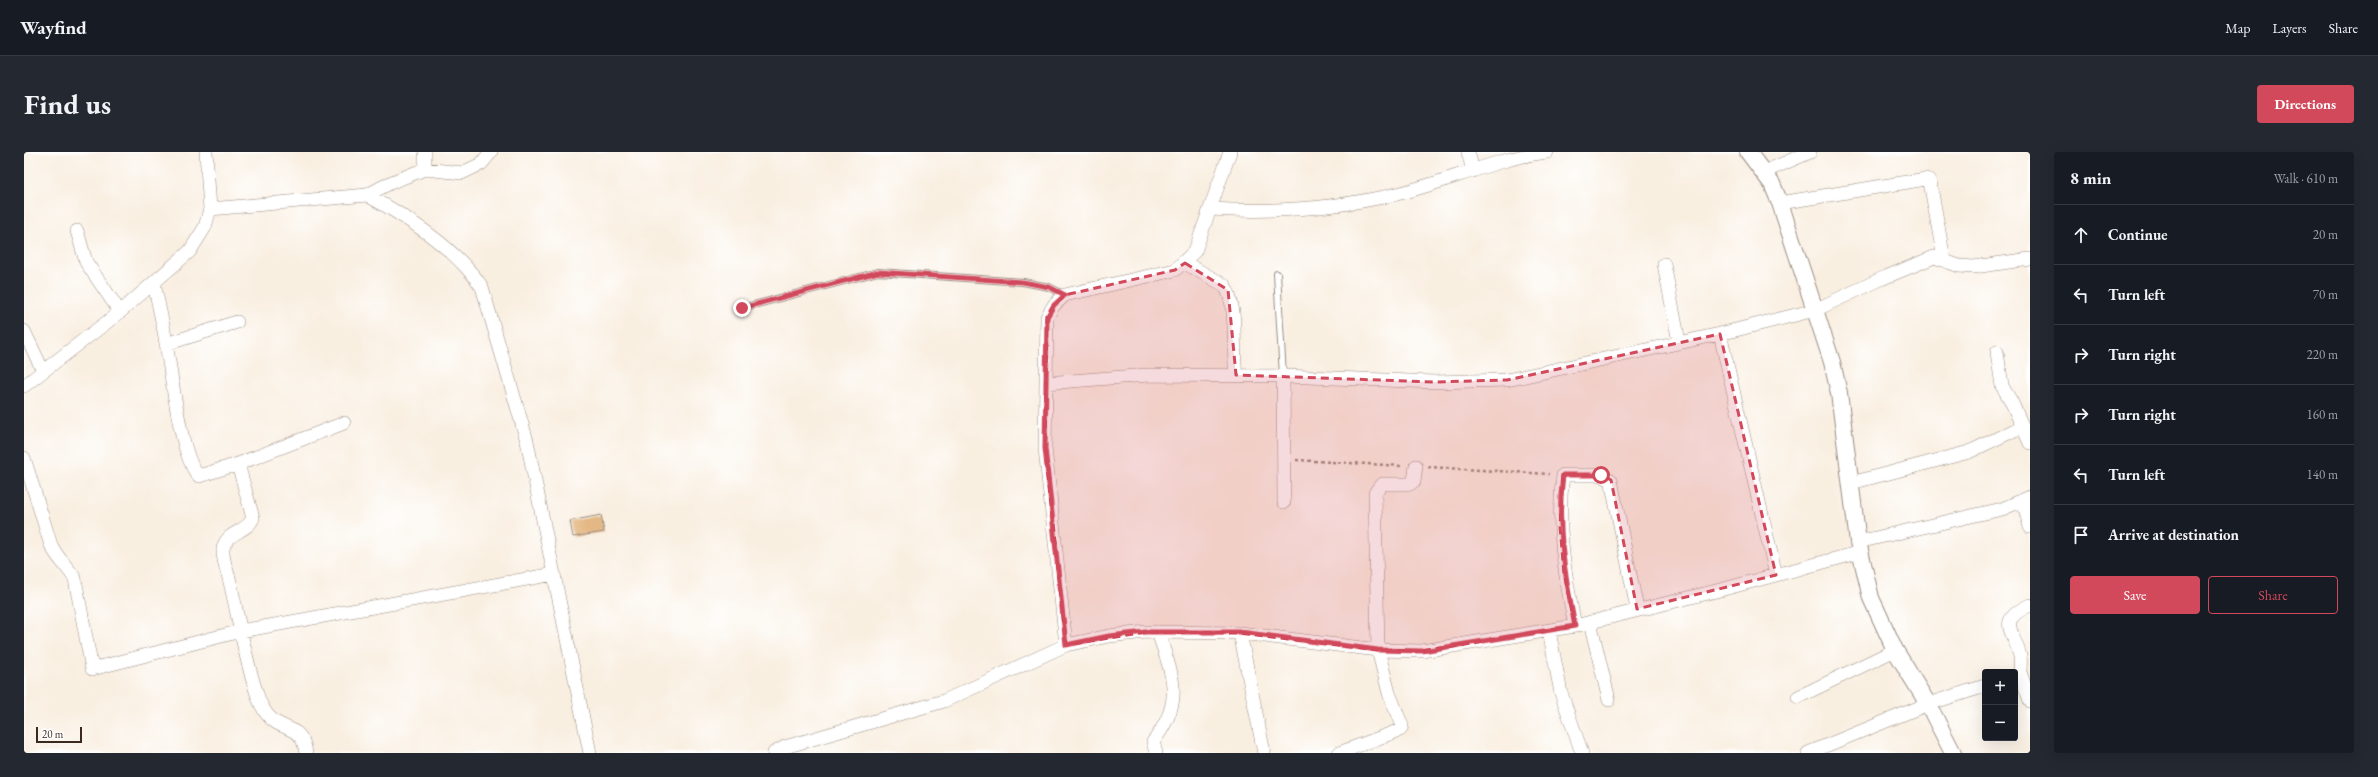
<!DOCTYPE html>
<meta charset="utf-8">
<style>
:root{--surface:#171b24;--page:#242831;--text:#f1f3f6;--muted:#9ea1a6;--line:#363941;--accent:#d1495b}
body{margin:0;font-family:"EB Garamond",serif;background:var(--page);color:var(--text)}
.controls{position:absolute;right:12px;bottom:12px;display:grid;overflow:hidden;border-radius:4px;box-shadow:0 4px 16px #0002}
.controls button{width:36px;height:36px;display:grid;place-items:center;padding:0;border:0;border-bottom:1px solid var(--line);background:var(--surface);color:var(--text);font:20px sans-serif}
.scale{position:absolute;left:12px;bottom:10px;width:46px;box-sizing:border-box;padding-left:4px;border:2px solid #3b2a1e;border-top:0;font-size:11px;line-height:14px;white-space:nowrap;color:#3b2a1e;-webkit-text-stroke:3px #fff;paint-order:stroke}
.stop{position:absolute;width:12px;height:12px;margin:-9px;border:3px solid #d1495b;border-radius:50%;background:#fff}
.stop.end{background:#d1495b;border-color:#fff;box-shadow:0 1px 4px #0008}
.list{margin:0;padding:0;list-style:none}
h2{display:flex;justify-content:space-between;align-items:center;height:52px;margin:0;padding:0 16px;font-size:17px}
h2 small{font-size:13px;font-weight:400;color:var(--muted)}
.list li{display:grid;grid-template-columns:26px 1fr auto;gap:12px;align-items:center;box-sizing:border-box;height:60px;padding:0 16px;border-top:1px solid var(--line)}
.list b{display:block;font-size:15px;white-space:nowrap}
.list em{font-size:13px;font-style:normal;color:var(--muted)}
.actions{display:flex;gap:8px;padding:12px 16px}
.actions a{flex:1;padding:9px 0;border:1px solid var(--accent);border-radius:4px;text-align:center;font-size:14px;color:var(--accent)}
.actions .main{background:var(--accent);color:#fff}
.icon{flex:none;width:22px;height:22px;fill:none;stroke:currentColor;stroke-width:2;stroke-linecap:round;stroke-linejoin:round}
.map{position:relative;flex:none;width:2006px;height:601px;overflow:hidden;border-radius:4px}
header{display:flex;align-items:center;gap:24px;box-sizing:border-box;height:56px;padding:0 20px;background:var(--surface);border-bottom:1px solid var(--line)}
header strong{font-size:19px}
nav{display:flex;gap:22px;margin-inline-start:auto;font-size:14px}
.intro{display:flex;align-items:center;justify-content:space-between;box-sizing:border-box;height:96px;padding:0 24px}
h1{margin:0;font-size:28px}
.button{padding:10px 18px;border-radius:4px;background:var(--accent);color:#fff;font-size:14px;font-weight:700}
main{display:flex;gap:24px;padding:0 24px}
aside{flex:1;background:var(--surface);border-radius:4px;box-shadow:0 4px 16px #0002}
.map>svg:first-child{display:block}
.building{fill:#e4b884}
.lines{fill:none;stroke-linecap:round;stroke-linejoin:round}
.service-casing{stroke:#9a8c80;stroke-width:8}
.minor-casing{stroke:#9a8c80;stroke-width:14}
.tertiary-casing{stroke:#9a8c80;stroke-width:18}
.path{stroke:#9a8c80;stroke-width:2.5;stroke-dasharray:3 3;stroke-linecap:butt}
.service{stroke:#fff;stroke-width:6}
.minor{stroke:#fff;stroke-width:13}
.tertiary{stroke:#fff;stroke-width:16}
.route{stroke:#d1495b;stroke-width:5}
.marked{fill:#d1495b;fill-opacity:0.2;stroke:#d1495b;stroke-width:3;stroke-dasharray:8 5;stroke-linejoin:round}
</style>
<header>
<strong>Wayfind</strong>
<nav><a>Map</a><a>Layers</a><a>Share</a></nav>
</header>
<div class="intro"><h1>Find us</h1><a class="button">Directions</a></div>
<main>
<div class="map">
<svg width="2006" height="601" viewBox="0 0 2006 601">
<rect width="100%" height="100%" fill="#fff"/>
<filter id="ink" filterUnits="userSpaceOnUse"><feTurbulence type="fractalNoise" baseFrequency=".025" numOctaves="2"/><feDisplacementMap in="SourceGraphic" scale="8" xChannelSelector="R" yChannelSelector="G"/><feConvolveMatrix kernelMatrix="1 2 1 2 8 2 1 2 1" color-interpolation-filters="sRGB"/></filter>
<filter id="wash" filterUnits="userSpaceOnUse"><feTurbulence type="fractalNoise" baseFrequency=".012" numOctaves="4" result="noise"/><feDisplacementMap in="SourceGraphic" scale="16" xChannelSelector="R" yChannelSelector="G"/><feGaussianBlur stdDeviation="0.9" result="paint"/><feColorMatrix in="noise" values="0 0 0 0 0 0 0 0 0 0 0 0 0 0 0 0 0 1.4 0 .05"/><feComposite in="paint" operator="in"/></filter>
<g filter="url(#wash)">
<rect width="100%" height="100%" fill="#f9efe1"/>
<g id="blocks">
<!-- building -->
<path class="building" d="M577,363l3,17 -31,5 -3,-16z"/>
</g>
</g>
<g filter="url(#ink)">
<use href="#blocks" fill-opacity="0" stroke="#9a8c80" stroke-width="1"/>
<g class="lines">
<!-- service casing -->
<g class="service-casing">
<path id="service" d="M1253,122l6,102
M718,156l136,-36 145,10 26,5 16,8"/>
</g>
<!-- minor casing -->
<g class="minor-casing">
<path id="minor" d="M401,0v17
M1444,0l5,19
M1740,20l46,-20
M343,43c40,22 90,55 115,92l45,154 63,312
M1756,51l146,-24 4,3 14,77
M186,57l157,-14 25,-13 33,-13 37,4 19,-9 10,-12
M1187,57c62,4 128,-1 190,-16 49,-12 96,-35 146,-41
M53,79l9,31 34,50
M1161,111l39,22c15,19 8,66 12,90
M1640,112l15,78
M130,131c4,20 9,40 12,60 5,27 15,118 33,133l39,-12 106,-41
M0,179l19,40
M1696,182l56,241
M142,192l71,-22
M1973,200l5,34 9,15 19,42
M1259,224l1,126
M1022,231l102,-8 135,1 152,6 72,-2 213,-46 95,-24 66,-31 53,-22 25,9 15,1 56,-8
M0,234l96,-74 70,-61 15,-24 5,-18 -4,-57
M0,306l27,87c6,13 17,22 24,34l17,90 149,-38 313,-57
M214,312l15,54c-6,15 -27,13 -30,31 -1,10 5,24 7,33 9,38 15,78 28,115 1,5 5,11 8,16 14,20 36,9 40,40
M1827,331l118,-31 52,-25
M1999,349l7,26
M1834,390l144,-33 28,-12
M1566,470l19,78
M1551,474c-10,-51 -19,-99 -12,-151h38l10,5 26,129
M1525,479l12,62 21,60
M1216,481l24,120
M1042,493l-21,-197 2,-131 7,-12 11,-10 110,-25 20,-19 35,-99
M1996,520l10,29
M1991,524l5,-4c0,-5 1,-11 0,-16 -7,-27 -24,-35 10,-51
M1774,545l97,-47
M750,601l11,-6 159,-46 122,-56 43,-9 37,-4 94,1 138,17 44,1 153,-25 149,-37 137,-37
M1132,601l-3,-11c32,-42 20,-64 5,-110
M1315,601l61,-23 2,-4 -13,-33 -11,-43 -3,-157 5,-7 3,-2h27l4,-3 2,-15
M1784,601l120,-49 57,-18"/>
</g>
<!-- tertiary casing -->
<g class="tertiary-casing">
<path id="tertiary" d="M1724,0l24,32 8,19 52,159 7,31 19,149 13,56 24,52 33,54 25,49"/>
</g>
<!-- path -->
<path class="path" d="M1272,308l107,6
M1404,315l121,7"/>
<!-- service -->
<use href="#service" class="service"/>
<!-- minor -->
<use href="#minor" class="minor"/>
<!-- tertiary -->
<use href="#tertiary" class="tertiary"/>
</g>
</g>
<g class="lines" filter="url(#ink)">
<!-- route -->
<path class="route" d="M718,156l136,-36 145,10 26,5 16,8 -11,10 -7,12 -2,131 21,197 43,-9 37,-4h94l138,18 44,1 153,-25c-10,-51 -19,-99 -12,-151h38"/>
</g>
<!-- marked area -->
<path class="marked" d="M1161,111l43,27 8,85 199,7 72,-2 213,-46 56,241 -139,34 -26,-129 -10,-5h-38l-3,51 4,47 11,53 -153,25 -44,-1 -138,-17 -94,-1 -80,13 -21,-197 2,-131 7,-12 11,-10 110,-25z"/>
</svg>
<div class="controls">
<button>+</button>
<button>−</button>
</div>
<div class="scale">20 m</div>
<div class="stop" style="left:1577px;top:323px"></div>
<div class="stop end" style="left:718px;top:156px"></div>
</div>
<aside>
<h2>8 min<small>Walk · 610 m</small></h2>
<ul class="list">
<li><svg class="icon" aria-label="ahead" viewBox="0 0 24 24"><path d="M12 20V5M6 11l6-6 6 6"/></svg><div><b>Continue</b></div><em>20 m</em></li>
<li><svg class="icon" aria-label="left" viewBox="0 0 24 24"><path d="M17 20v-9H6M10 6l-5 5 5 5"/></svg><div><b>Turn left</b></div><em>70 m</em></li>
<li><svg class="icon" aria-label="right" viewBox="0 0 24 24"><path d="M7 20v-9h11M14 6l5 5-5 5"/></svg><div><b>Turn right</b></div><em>220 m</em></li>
<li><svg class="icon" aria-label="right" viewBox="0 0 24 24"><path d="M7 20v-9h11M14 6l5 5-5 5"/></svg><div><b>Turn right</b></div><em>160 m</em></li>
<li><svg class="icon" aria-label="left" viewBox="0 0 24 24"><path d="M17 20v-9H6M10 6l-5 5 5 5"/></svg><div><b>Turn left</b></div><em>140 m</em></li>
<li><svg class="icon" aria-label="arrive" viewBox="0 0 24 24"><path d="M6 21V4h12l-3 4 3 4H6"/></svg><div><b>Arrive at destination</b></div></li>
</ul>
<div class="actions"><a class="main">Save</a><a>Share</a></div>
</aside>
</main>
